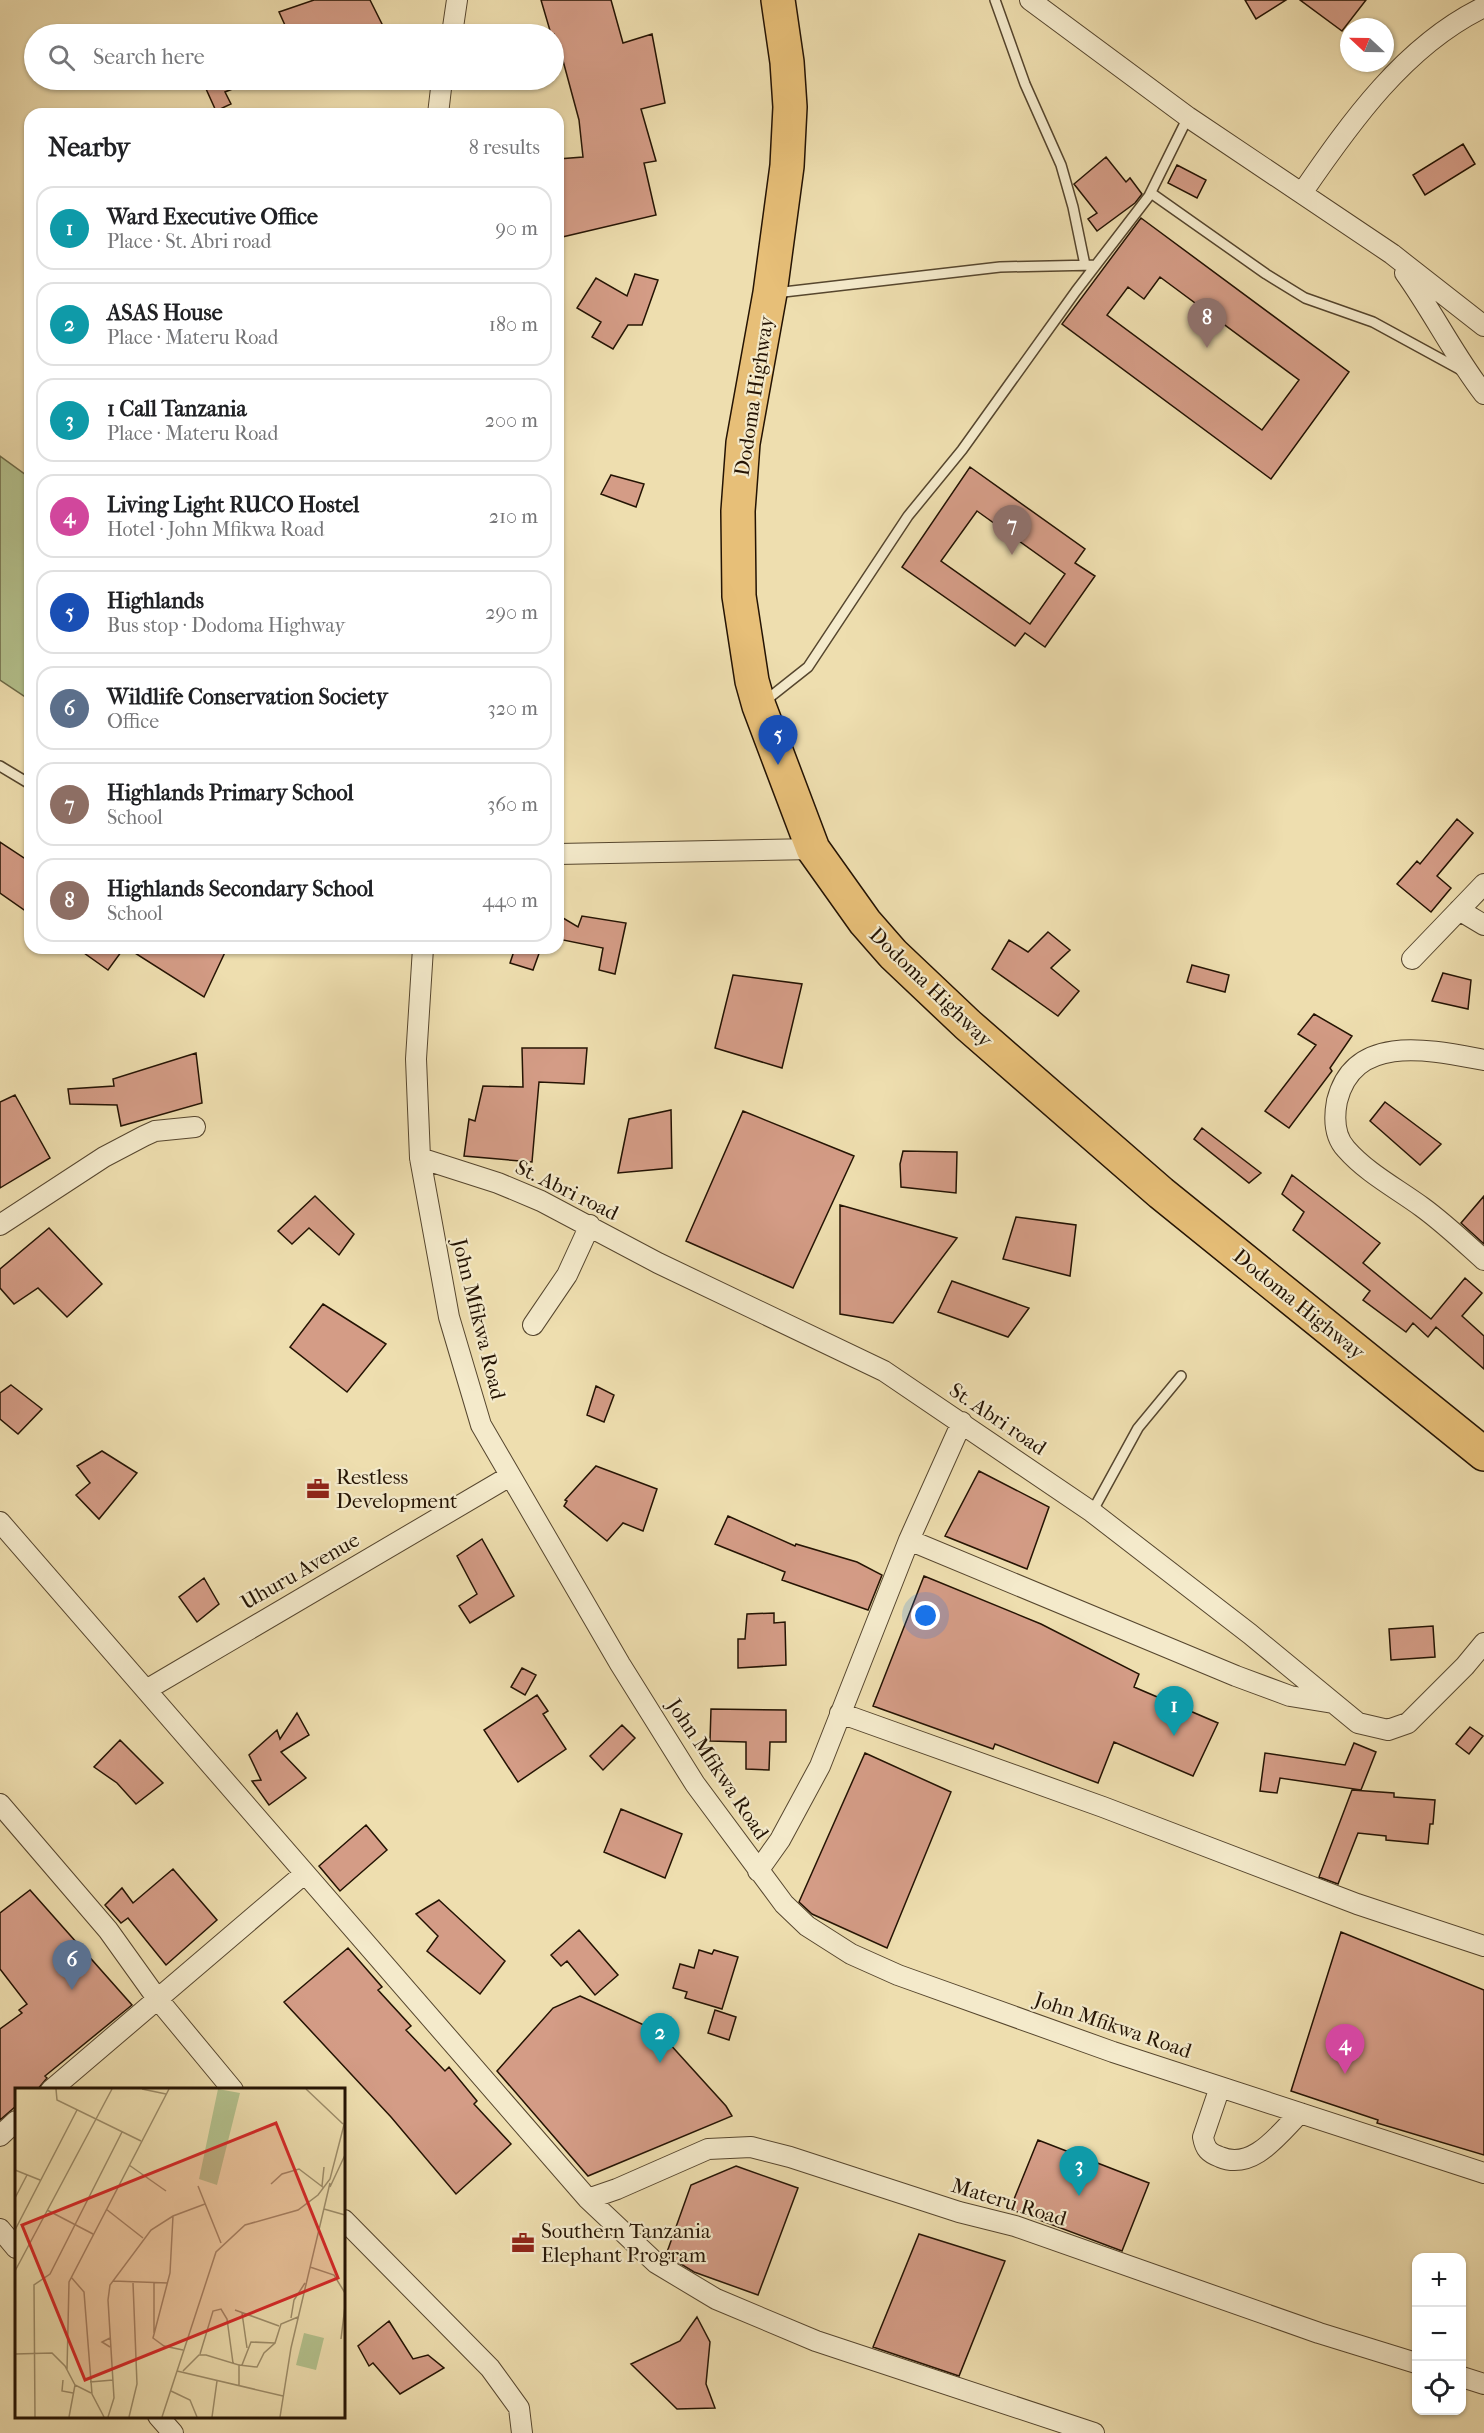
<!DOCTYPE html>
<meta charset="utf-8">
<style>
:root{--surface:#fff;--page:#f2f2f2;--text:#202124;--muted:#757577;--line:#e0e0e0;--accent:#0b8043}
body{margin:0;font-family:"IM FELL French Canon",serif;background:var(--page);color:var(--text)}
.controls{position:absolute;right:18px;bottom:18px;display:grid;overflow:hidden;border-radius:12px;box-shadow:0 2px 4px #0004}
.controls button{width:54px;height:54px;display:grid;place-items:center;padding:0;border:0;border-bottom:2px solid var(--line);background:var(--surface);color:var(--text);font:30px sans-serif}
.compass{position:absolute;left:1340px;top:18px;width:54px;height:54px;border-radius:50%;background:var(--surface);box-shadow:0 2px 4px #0004;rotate:292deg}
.you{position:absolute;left:926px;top:1616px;width:21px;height:21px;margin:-15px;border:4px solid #fff;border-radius:50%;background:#1a73e8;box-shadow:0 0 0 9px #1a73e833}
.badge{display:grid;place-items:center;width:39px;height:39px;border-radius:50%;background:var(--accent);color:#fff;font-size:20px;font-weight:700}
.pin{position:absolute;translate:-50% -50px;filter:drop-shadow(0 2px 3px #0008)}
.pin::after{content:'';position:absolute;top:32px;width:21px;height:18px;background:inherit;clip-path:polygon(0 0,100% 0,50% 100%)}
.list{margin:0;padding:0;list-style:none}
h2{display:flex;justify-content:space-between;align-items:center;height:78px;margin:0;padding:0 24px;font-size:26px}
h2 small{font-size:20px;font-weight:400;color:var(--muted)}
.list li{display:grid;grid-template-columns:39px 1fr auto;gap:18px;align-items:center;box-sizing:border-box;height:84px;margin:0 12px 12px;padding:0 12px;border:2px solid var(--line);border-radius:18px}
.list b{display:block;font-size:22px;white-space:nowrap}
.list p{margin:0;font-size:20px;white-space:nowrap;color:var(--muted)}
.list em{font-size:20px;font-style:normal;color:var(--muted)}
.icon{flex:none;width:33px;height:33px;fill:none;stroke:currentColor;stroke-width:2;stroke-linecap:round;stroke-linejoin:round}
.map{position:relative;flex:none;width:1484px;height:2433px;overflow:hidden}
.search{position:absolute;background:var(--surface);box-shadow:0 2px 4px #0004;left:24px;top:24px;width:540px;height:66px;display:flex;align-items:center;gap:15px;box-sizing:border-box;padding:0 21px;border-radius:33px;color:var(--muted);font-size:22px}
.panel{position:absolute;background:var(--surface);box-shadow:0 2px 4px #0004;left:24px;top:108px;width:540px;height:846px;border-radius:18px}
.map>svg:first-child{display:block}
.green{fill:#b4c28e;stroke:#6c6a48;stroke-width:1.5}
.building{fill:#d49c86;stroke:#241303;stroke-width:1.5;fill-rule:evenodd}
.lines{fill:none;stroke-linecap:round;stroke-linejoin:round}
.service-casing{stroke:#56462e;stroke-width:12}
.minor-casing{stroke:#56462e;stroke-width:22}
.trunk-casing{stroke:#241303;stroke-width:36}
.service{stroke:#f4eacb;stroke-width:9}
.minor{stroke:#f4eacb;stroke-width:20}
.trunk{stroke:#e7bf78;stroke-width:33}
.labels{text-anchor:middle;stroke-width:4.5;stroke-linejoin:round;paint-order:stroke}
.street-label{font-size:21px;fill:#241303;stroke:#f4eacb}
.poi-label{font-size:21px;fill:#241303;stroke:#f4eacb;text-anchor:start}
.inset-road{fill:none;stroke:#9d8d6a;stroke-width:1.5}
.view{fill:#d62828;fill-opacity:0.15;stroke:#d62828;stroke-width:3}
.inset-edge{fill:none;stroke:#241303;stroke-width:3}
</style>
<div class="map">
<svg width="1484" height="2433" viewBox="0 0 1484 2433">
<rect width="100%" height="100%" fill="#eedeaf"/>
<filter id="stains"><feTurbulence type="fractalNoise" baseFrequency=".00333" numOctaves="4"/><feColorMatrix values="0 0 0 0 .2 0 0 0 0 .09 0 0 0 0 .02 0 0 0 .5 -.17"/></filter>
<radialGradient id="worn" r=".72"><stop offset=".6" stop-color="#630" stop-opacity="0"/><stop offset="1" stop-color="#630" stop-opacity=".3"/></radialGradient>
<!-- green -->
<path class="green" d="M0,456l30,22v222l-30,-20z"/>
<!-- building -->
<path class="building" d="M314,0h56l17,34h-98l-10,-22z
M541,0h70l12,43 29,-9 13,69 -24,6 15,52 -12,2 12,52 -98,23v-79l25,-2 -4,-37 -17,-63 -4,1 -4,-24h-3z
M1245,0h41l-30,19z
M1300,0h66l-24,31z
M202,80h53l-30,12 6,12 -15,7z
M1463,144l12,20 -50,31 -12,-20z
M1106,157l20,25 4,-4 12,16 -7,9 -38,28 -9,-12 9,-6 -23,-29z
M1177,165l29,15 -9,18 -29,-15z
M1141,218l208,154 -78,107 -209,-155zM1160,277l139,103 -37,50 -155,-115 21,-28 16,12z
M635,274l23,6 -16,45h-14l-15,24 -21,-12 9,-15 -24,-14 19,-30 31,18z
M970,467l115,82 -10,14 20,13 -50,71 -20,-14 -10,13 -113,-79zM977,511l88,63 -35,50 -89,-63z
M611,475l33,9 -8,23 -35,-13z
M1457,819l16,14 -36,43 14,12 -20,24 -34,-28 20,-23 3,3z
M0,842l30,20v52l-30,-21z
M558,915l20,12 4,-11 44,7 -11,51 -16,-4 4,-22 -45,-9z
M1048,932l22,18 -19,18 28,23 -21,25 -66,-47 17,-29 19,12z
M77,948h47l-16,22z
M127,948h100l-23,49z
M515,948h26l-8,22 -23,-7z
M1192,965l37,10 -4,17 -38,-10z
M1443,973l28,7 -3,29 -36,-8z
M733,975l69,9 -20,84 -67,-20z
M1314,1014l38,22 -22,32 2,3 -43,57 -24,-17 51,-66 -18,-11z
M522,1048h65l-3,36 -45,-2 -7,80 -68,-6 5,-37 6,2 8,-35 40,1z
M196,1053l6,50 -81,23 -4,-21 -47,-1 -2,-15 46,-3 -1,-7z
M15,1095l35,63 -50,30v-86z
M1385,1102l56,42 -21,21 -50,-44z
M671,1110l1,58 -54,5 11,-54z
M743,1111l111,45 -61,132 -107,-47z
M1202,1128l59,45 -12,10 -55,-44z
M903,1151l54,1 -1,41 -55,-6 -1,-23z
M1292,1175l88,68 -17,20 68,56 34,-41 17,15 -20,23 22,20v33l-48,-42 -8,10 -15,-14 -7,9 -43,-32 7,-9 -77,-61 11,-18 -22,-18z
M315,1196l39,38 -15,21 -30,-27 -17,16 -14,-13z
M1484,1196v48l-23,-21z
M840,1205l117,33 -64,85 -53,-9z
M1016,1217l60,8 -6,51 -67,-17z
M49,1228l53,56 -35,33 -29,-29 -24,16 -14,-16v-19z
M952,1281l77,27 -21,29 -70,-25z
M323,1304l63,40 -39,48 -57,-45z
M11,1385l31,24 -24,25 -18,-15v-26z
M596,1386l18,9 -10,27 -17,-7z
M102,1451l35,22 -38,46 -23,-24 14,-12 -13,-17z
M596,1466l61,23 -14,42 -20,-8 -16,18 -43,-35 3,-5 -2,-1z
M979,1471l70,36 -22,62 -82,-33z
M728,1516l67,30 1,-2 61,18 25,13 -14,35 -86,-30 3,-8 -70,-28z
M482,1539l32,57 -44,27 -11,-17 18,-12 -20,-38z
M924,1576l117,48 98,50 -5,13 84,36 -25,53 -79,-34 -16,41 -103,-39 -2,5 -120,-43z
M204,1578l15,26 -22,18 -18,-25z
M774,1613v10l11,-1 1,43 -48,3v-29h7l2,-25z
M1433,1626l2,31 -44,3 -2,-31z
M522,1668l14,7 -11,20 -14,-8z
M537,1695l11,16 -5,3 23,35 -48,33 -34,-52z
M711,1709l75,1v32h-16l-1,28 -23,-1v-27l-36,-1z
M297,1713l12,22 -28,17 25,26 -37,27 -17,-24 9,-1 -12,-25 28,-25 3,9z
M622,1725l13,13 -32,32 -13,-14z
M1470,1727l13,9 -14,18 -13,-10z
M120,1740l43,43 -27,21 -19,-21 -23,-16z
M1354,1743l22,9 -15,38 -81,-12 -3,15 -17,-2 5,-38 80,12z
M865,1753l86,39 -64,156 -75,-34 -13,-12z
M1352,1790l42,3v4l41,3 -2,24h-3l-2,20 -42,-4v-4l-28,-3 -20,51 -19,-7z
M621,1809l61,25 -17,44 -61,-26z
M366,1825l21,25 -47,41 -21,-25z
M173,1869l44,51 -51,45 -38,-47 -7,5 -16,-18 17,-17 11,15z
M30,1890l102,115 -87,71 2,2 -10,12h-21v16l-16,14v-91l22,-16 -3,-3 8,-6 -27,-35v-56z
M439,1900l66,61 -25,33 -53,-43 11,-15 -22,-22z
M579,1930l39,45 -23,20 -28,-34 -6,5 -10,-11z
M1341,1932l143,58v165l-107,-32 1,-3 -87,-29z
M348,1948l34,39 -4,3 33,36 -5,4 39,41 4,-4 28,34 -3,3 37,40 -55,50 -65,-77 -107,-115z
M699,1950l13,4 2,-4 24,7 -16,52 -37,-11 2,-6 -14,-4 7,-24 14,4z
M580,1996l66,30 2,-6 78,86 6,10 -144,60 -91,-105 56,-63z
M715,2010l21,7 -7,23 -21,-7z
M1038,2140l111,43 -27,68 -112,-42z
M736,2166l62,22 -40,107 -64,-23 -28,-17 25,-70z
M919,2234l86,27 -46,115 -86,-29z
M697,2317l13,25 -4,42 9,24 -38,1 -46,-45 49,-23z
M389,2321l24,38 15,-4 16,13 -44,26 -27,-31 -4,3 -11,-20z"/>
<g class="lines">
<!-- service casing -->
<g class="service-casing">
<path id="service" d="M995,0l30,84 36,81 12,42 12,58
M1151,193l115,81 39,24 68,24 88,48
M775,293l225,-26 95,-2
M765,701l43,-34 100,-151 54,-66 114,-159 73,-95 39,-79
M0,766l30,18
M1092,1512l46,-84 43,-52"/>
</g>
<!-- minor casing -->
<g class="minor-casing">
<path id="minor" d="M1030,0l158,117 204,137 92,72
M452,34l5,-34
M438,114l4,-34
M1302,193c48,-70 103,-148 182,-186
M1405,273c28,39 50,84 79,121
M558,854l255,-5
M1459,910l25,15
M423,948l-7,111 4,99 29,159 32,108 139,239 75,120 89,120 23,22 44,28 47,21 215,77 371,121
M1412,959l72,-75
M1484,1060c-53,-10 -130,-28 -147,41 -3,16 -3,35 9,48 21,24 50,39 76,58 22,16 42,35 62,53
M420,1158l78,25 43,18 117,62 226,108 208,141 158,122 108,89 30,7 20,-7 57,-57 19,-23
M0,1225l104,-68 40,-21 11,-5 40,-4
M533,1325l34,-50 23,-50
M0,1522l588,677 68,64 60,36 100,42 278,92
M909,1540l327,136 54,20 43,7
M146,1690l364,-214
M840,1713l263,94 254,97 127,42
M0,1804l108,126 48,67 77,93
M758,1871l22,-31 40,-74 89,-226 53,-118
M1220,2087l-17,50c2,12 6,16 17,20 33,14 59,-23 80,-44
M51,2090l253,-216
M0,2136l16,-15
M588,2199l29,-10 91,-40 43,-2 39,10 169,55 56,14 304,107 97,30
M344,2220l146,148 29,40 3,25
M0,2229l16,19
M1462,2377l22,7
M158,2416l15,17"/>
</g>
<!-- trunk casing -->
<g class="trunk-casing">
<path id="trunk" d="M778,0l9,62 3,45 -3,59 -17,127 -27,150 -5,68 1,85 13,85 7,25 54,143 52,73 28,32 75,71 193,168 323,261"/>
</g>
<!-- service -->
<use href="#service" class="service"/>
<!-- minor -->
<use href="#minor" class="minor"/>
<!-- trunk -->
<use href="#trunk" class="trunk"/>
</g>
<!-- icons -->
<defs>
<g id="office-bare" transform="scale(1.8)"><path d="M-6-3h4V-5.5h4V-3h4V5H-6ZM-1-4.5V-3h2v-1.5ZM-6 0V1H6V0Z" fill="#8f2418" stroke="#f4eacb" stroke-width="2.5" paint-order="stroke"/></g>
</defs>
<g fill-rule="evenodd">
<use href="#office-bare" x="318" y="1489"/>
<use href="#office-bare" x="523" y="2243"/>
</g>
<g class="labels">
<!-- street labels -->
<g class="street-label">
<text transform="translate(754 396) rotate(-81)" y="7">Dodoma Highway</text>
<text transform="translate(931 987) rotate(44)" y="7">Dodoma Highway</text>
<text transform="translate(567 1190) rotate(26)" y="7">St. Abri road</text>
<text transform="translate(1299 1304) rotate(39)" y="7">Dodoma Highway</text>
<text transform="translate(479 1319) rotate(76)" y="7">John Mfikwa Road</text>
<text transform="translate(998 1419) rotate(34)" y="7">St. Abri road</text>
<text transform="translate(300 1571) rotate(-30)" y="7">Uhuru Avenue</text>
<text transform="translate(718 1769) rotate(56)" y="7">John Mfikwa Road</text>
<text transform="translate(1113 2025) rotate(19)" y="7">John Mfikwa Road</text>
<text transform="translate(1009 2202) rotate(17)" y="7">Materu Road</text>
</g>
<!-- poi labels -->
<g class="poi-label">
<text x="336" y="1484">Restless<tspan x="336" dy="24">Development</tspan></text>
<text x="541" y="2238">Southern Tanzania<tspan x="541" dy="24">Elephant Program</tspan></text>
</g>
</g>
<!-- overview -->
<g transform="translate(15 2088)">
<rect width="330" height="330" fill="#eedeaf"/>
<path d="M203,1l22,4 -23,92 -18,-6zM289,245l20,5 -8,32 -20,-5z" fill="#b4c28e"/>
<path class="inset-road" d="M41,1l1,11 84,41M127,1l24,5M291,1l37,35M114,77l37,26M0,82l25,10M256,96l11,-10 17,-5 25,19M183,98l23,57M307,98l2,-19M315,99l15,-32M0,110l12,-23M91,121l37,29M309,121l21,6M32,122l46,24M158,128l-3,57 -17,65 11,8 19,4M0,142l62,-120M295,179l24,8 11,18M0,183l97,-182M56,189l13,15 8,102 12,23M98,193l55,2M139,194v51M220,222l44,16M227,225l5,35M276,230l3,-18 11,-17M95,250l-8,4 8,5M326,251l4,-33M0,266l37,-1 13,13 10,19 16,8M185,266l13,-43 8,-2 6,10 6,44M224,277l18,2 7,-14 11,-10 6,-19 17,-7M227,277l9,-23 24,1M52,282l2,-88 100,-193M162,283l106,25M168,283l16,-16h7l33,10v20M48,292l-1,11 11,2M75,294l23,-2M156,303l19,9 7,17M20,329l-1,-132 16,-11 72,-142M54,329l6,-32M93,329l6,-19 -6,-98 2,-15 41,-55 22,-14 32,-12M114,329l8,-33 -4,-101M147,329l54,-165 29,-27 53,-15 20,-15 12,-16 15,-58M197,329l5,-36M265,329l11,-69 39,-165"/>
<path class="view" d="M261,35l62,155 -253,102 -63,-155z"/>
<rect width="330" height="330" class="inset-edge"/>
</g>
<rect width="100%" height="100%" filter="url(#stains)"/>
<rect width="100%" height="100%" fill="url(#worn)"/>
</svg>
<div class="controls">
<button>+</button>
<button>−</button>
<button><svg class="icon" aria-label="locate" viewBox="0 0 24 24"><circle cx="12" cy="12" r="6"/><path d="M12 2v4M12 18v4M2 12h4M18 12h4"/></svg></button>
</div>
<svg class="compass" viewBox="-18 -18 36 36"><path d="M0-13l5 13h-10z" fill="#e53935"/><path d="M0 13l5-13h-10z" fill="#757577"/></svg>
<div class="you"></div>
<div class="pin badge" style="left:1174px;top:1736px;background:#0f9aa8">1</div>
<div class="pin badge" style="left:660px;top:2063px;background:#0f9aa8">2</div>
<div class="pin badge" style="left:1079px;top:2196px;background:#0f9aa8">3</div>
<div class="pin badge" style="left:1345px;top:2074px;background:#d1479c">4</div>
<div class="pin badge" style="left:778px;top:765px;background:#1a4fb4">5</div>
<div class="pin badge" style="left:72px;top:1990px;background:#5c6f8a">6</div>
<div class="pin badge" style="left:1012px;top:555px;background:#8d6e63">7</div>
<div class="pin badge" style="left:1207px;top:348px;background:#8d6e63">8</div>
<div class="search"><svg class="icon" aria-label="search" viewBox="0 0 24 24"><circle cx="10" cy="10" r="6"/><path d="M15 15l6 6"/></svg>Search here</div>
<section class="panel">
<h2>Nearby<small>8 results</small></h2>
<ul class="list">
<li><span class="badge" style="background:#0f9aa8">1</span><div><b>Ward Executive Office</b><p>Place · St. Abri road</p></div><em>90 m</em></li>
<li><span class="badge" style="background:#0f9aa8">2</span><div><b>ASAS House</b><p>Place · Materu Road</p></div><em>180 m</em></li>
<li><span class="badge" style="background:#0f9aa8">3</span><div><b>1 Call Tanzania</b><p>Place · Materu Road</p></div><em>200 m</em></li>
<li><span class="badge" style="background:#d1479c">4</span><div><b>Living Light RUCO Hostel</b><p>Hotel · John Mfikwa Road</p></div><em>210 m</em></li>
<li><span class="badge" style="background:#1a4fb4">5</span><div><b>Highlands</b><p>Bus stop · Dodoma Highway</p></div><em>290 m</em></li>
<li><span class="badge" style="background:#5c6f8a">6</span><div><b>Wildlife Conservation Society</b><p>Office</p></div><em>320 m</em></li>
<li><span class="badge" style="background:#8d6e63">7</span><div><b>Highlands Primary School</b><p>School</p></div><em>360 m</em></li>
<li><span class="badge" style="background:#8d6e63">8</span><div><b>Highlands Secondary School</b><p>School</p></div><em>440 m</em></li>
</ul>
</section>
</div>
